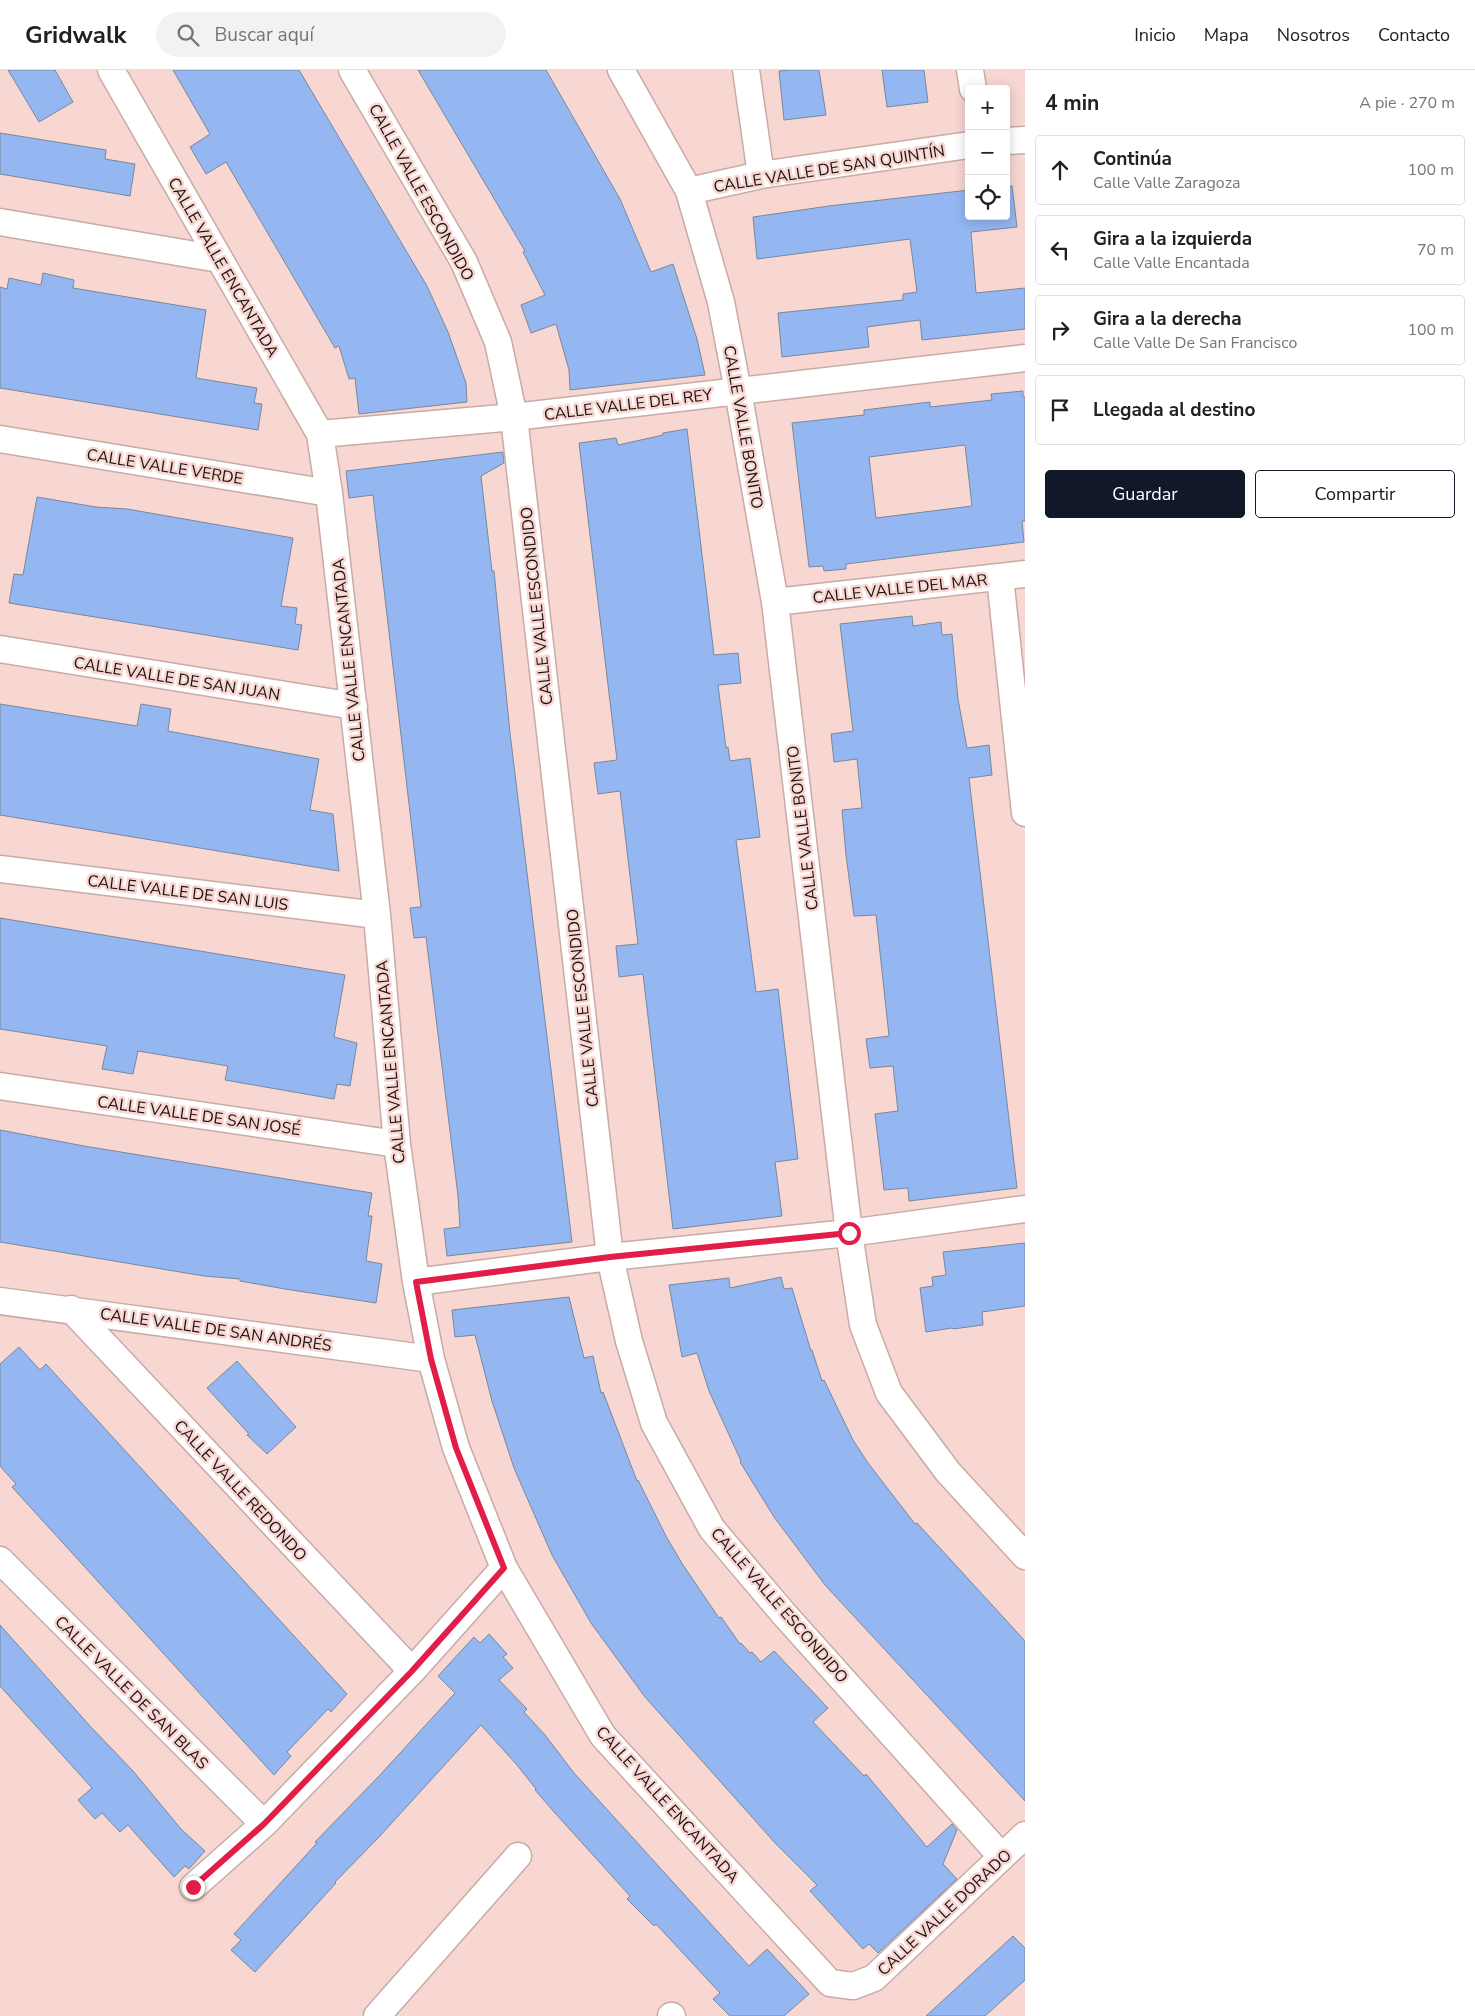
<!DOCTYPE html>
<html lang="es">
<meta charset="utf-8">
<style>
:root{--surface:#fff;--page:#f2f2f2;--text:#202124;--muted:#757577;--line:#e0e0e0;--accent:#111827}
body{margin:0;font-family:"Nunito Sans",sans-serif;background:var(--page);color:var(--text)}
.controls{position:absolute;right:15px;top:15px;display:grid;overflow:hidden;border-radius:5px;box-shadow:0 2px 12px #0003}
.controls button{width:45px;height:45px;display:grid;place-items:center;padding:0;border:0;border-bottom:1px solid var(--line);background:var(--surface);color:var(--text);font:25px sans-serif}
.stop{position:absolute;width:15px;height:15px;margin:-11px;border:4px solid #e11d48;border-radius:50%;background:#fff}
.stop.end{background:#e11d48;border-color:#fff;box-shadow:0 1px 5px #0008}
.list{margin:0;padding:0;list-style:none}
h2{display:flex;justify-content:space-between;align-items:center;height:65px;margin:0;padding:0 20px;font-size:21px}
h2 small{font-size:16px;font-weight:400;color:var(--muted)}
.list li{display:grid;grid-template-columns:32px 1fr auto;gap:15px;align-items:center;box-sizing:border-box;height:70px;margin:0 10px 10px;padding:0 10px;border:1px solid var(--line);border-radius:5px}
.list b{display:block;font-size:19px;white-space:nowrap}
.list p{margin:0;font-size:16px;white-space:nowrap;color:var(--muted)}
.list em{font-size:16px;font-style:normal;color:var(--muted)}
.actions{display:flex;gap:10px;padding:15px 20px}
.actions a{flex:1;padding:11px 0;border:1px solid var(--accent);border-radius:5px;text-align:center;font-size:18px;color:var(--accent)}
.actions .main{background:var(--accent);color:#fff}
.icon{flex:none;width:28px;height:28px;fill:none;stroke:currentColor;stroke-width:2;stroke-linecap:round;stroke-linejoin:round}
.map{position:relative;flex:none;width:1025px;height:1946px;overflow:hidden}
header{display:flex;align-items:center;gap:30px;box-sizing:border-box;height:70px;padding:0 25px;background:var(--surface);border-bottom:1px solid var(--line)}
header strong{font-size:24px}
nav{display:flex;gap:28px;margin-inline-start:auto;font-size:18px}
.search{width:350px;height:45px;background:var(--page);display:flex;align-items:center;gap:12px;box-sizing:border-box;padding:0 18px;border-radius:28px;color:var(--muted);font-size:19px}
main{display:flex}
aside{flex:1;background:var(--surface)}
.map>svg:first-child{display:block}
.building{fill:#94b7f1;stroke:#79879d;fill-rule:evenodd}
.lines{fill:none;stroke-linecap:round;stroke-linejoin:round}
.minor-casing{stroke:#c9aaa5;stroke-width:29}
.minor{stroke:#fff;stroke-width:26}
.route{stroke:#e11d48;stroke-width:6}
.labels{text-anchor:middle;stroke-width:5;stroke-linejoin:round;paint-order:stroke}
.street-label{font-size:16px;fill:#1b110f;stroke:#f8d7d2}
</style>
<header>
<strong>Gridwalk</strong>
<div class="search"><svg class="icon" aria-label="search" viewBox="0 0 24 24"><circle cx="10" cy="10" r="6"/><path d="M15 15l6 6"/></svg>Buscar aquí</div>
<nav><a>Inicio</a><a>Mapa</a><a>Nosotros</a><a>Contacto</a></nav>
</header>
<main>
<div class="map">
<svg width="1025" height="1946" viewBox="0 0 1025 1946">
<rect width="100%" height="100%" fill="#f8d7d2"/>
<!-- building -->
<path class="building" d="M8,0h47l18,32 -34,20z
M173,0h126l128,216 21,46 18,51 1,19 -108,12 -4,-36 -6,1 -10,-33 -4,2 -109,-186 -20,12 -16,-27 20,-13z
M418,0h128l74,129 31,73 22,-8 24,75 8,36 -135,15 -1,-20 -13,-46 -25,9 -10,-28 24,-10 -22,-43 2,-1z
M791,0h28l7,45 -42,5 -5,-49z
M882,0h42l4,32 -41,5z
M0,63l106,17 -1,9 30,5 -5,32 -130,-22z
M1006,116h6l5,41 -46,5 5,61 49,-5v41l-103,11 -2,-20 -53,7 2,20 -87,10 -4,-44 125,-13v-6l14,-2 -7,-53 -153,20 -4,-42 76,-11 140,-16v26h37z
M43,203l31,7 -1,8 133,22 -10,68 61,10 -3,15 8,1 -4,26 -258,-42v-101l7,2 2,-11 32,7z
M1023,321v6h2v124h-3l2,21 -178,22v5l-22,2 -1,-5 -14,1 -17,-144 72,-8v-5l66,-8v5l62,-7 -1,-6zM965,375l7,61 -96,12 -7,-61z
M687,359l27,226 24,-2 3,30 -23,2 8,63 2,-1 2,14 20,-3 10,79 -24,3 20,152 22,-3 20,170 -23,3 7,54 -109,13 -30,-255 -24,3 -3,-31 22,-2 -18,-153 -22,3 -4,-31 23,-3 -38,-317 37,-5 2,7 45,-10v-2z
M503,382l1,11 -23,13 11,95h2l16,162 62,509 -125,14 -3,-27 16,-2 -2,-31 -32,-259 -12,1 -4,-30 11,-1 -48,-412 -24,3 -3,-27z
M37,427l59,10 31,2 166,29 -12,68 16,2 -2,16 7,1 -4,25 -289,-47 5,-29 9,1z
M912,546l1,10 28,-4 1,13 10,-1 6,65 9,49 22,-3 3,30 -23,3 48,410 -108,13 -1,-13 -24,2 -9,-76 23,-3 -5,-45 -23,2 -4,-29 23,-3 -10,-93 -3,-28 -22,1 -8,-61 -4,-45 20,-2 -5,-49 -23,3 -3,-28 22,-3 -13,-107z
M0,634l137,22 4,-22 30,5 -3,22 151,28 -9,51 23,4 6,57 -339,-56z
M0,848l345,57 -11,62 23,6 -7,43 -13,-2 -3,15 -109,-19 3,-14 -90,-15 -5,23 -31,-5 5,-23 -107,-17z
M0,1060l84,16 288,47 -4,23h4l-6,45 16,3 -6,39 -91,-14 -45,-8v-2l-36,-3 -204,-34z
M1025,1173v63l-43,6 1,13 -30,4 -1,-1 -26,4 -6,-44 13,-2 -1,-9 14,-2 -3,-23z
M781,1207l3,12 8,-1 19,63 1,-1 10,31 2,-1 29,60 15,23 47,61 2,-1 108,118v160l-200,-216 -51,-68 -34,-55 1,-1 -32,-70 -12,-38 -15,4 -13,-72 60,-7 1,10z
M569,1227l15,61 9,-2 8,37 2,-1 34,89 1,-1 29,58 16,27 36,53 2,-1 19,27 1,-1 9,10 2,-1 9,10 13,-11 54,57 -15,14 51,54 2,-2 61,73 25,-23 5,6 -14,34 14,15 -79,74 -9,-9 -6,5 -53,-58 7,-6 -41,-41 -131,-147 -54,-74 -39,-68 -38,-87 -22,-67 -17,-66 -20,2 -3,-27z
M19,1277l21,23 6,-6 301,330 -16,18 -3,-3 -41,43 4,4 -17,19 -262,-288 4,-3 -16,-18v-102z
M237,1291l59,66 -29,27 -20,-19 2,-1 -42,-46z
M0,1555l90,101 43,45 48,58 24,22 -16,18 -4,-3 -11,11 -46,-52 -8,7 -18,-19 -7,6 -17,-19 14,-12 -92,-102z
M489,1564l18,20 -4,3 10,11 -14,12 28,29 -3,3 21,23 29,38 175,193 18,-17 42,45 -25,22h-54l-17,-17 7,-6 -64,-69 -2,2 -27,-27 3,-3 -75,-83 -20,-23 1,-1 -19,-24 -36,-40 -102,112 -44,45 1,1 -81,89 -24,-22 10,-10 -7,-6 83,-91 -2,-1 65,-67 75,-82 -17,-17 36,-39 6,6z
M1013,1866l12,12v32l-40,36h-59z"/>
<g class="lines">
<!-- minor casing -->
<g class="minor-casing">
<path id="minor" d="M111,0l209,364 9,59 48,422 20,229 19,138 15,77 25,89 48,120 99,168 227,247 23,3 21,-8 151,-143
M352,0l112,192 34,80 16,75 96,840 19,84 25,82 58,106 71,84 219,244
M621,0l68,121 32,111 17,89 37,211 74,631 14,92 26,68 59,79 77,84
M746,0l15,105
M970,0l3,19
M1006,71l19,-1
M689,121l72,-16 208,-30
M0,152l219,37
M320,364l194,-17 511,-59
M0,369l329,54
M1000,507l25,236
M775,532l250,-28
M0,579l354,57
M0,799l377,46
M0,1016l397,58
M416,1212l194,-25 239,-24 176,-24
M0,1231l431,58
M71,1239l341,362
M0,1490l264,264
M193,1817l71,-63 148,-153 92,-103
M377,1946l141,-160
M671,1946h1"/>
</g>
<!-- minor -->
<use href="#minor" class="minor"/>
</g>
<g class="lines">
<!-- route -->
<path class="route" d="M193,1817l71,-63 148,-153 92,-103 -48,-120 -25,-89 -15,-77 194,-25 239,-24"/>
</g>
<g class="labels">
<!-- street labels -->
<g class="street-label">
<text transform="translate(829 98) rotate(-9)" y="6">CALLE VALLE DE SAN QUINTÍN</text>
<text transform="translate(422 122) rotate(61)" y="6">CALLE VALLE ESCONDIDO</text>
<text transform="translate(224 197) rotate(60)" y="6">CALLE VALLE ENCANTADA</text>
<text transform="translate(628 334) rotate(-7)" y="6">CALLE VALLE DEL REY</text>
<text transform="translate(744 357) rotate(80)" y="6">CALLE VALLE BONITO</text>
<text transform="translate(165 396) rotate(9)" y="6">CALLE VALLE VERDE</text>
<text transform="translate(900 518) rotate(-6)" y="6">CALLE VALLE DEL MAR</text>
<text transform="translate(536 536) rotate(-96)" y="6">CALLE VALLE ESCONDIDO</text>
<text transform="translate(348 590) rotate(-96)" y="6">CALLE VALLE ENCANTADA</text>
<text transform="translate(177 608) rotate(9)" y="6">CALLE VALLE DE SAN JUAN</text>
<text transform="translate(802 758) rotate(-97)" y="6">CALLE VALLE BONITO</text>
<text transform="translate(188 822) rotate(7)" y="6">CALLE VALLE DE SAN LUIS</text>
<text transform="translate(582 938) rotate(-96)" y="6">CALLE VALLE ESCONDIDO</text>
<text transform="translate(390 992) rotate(-95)" y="6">CALLE VALLE ENCANTADA</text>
<text transform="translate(199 1045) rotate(8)" y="6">CALLE VALLE DE SAN JOSÉ</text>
<text transform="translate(216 1259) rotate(8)" y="6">CALLE VALLE DE SAN ANDRÉS</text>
<text transform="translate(241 1420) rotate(47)" y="6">CALLE VALLE REDONDO</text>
<text transform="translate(780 1535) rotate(49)" y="6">CALLE VALLE ESCONDIDO</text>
<text transform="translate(132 1622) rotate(45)" y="6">CALLE VALLE DE SAN BLAS</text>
<text transform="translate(668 1734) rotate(48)" y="6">CALLE VALLE ENCANTADA</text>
<text transform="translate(944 1842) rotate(-43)" y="6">CALLE VALLE DORADO</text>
</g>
</g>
</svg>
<div class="controls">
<button>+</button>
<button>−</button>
<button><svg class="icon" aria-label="locate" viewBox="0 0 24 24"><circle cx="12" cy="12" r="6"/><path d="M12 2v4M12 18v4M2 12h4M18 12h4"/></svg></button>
</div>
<div class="stop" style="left:849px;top:1163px"></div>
<div class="stop end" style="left:193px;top:1817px"></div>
</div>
<aside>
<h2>4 min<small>A pie · 270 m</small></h2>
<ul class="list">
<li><svg class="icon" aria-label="ahead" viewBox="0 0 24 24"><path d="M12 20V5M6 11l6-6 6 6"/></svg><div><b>Continúa</b><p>Calle Valle Zaragoza</p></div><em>100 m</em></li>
<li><svg class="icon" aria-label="left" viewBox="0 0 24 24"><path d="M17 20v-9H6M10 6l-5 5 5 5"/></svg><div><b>Gira a la izquierda</b><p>Calle Valle Encantada</p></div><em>70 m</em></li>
<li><svg class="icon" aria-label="right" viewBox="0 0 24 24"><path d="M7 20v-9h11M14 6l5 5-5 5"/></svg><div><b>Gira a la derecha</b><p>Calle Valle De San Francisco</p></div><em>100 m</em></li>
<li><svg class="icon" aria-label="arrive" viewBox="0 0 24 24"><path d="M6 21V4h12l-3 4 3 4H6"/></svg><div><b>Llegada al destino</b></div></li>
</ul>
<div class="actions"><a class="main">Guardar</a><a>Compartir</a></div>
</aside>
</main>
